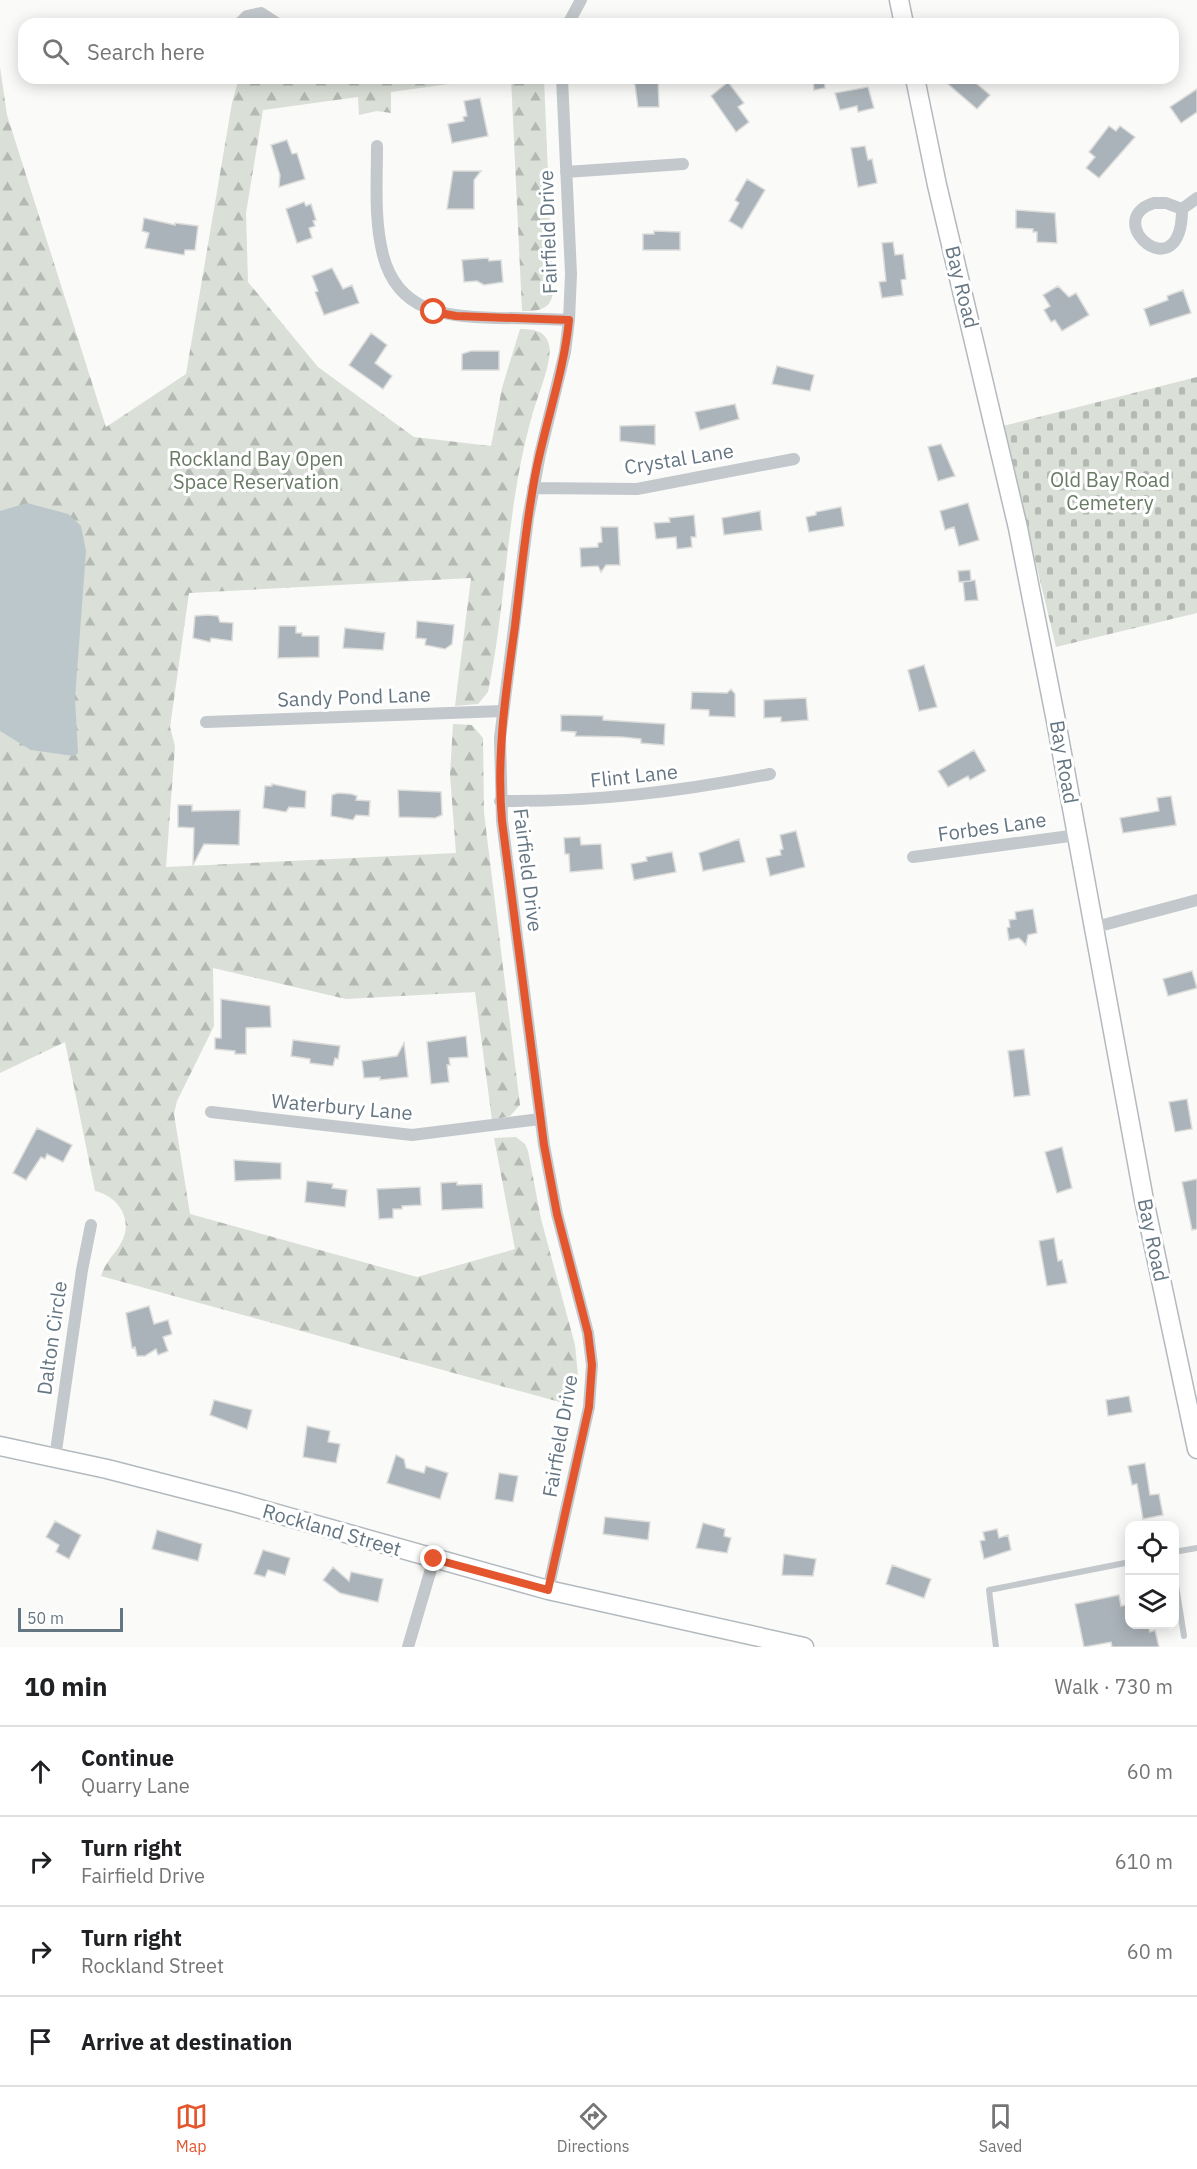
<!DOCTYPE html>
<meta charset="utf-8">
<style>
:root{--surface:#fff;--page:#f2f2f2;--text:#202124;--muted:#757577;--line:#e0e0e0;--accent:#e4572e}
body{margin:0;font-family:"IBM Plex Sans",sans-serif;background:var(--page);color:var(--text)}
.controls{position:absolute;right:18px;bottom:18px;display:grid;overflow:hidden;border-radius:12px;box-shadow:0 3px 15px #0003}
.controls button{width:54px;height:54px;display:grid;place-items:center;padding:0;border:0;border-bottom:2px solid var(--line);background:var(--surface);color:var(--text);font:30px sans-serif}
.scale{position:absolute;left:18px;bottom:15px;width:105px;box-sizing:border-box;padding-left:6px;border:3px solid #657683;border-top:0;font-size:16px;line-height:21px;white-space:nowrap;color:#657683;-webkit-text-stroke:4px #fff;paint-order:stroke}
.stop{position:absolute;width:18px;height:18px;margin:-14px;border:4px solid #e4572e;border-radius:50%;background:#fff}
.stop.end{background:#e4572e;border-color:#fff;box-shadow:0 2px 6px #0008}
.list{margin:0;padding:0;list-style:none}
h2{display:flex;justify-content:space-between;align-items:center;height:78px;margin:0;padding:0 24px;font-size:26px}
h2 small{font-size:20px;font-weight:400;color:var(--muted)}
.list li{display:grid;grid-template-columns:39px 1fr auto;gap:18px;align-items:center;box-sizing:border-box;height:90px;padding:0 24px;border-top:2px solid var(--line)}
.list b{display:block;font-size:22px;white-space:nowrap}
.list p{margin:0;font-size:20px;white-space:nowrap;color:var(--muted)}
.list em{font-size:20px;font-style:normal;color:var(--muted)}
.icon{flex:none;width:33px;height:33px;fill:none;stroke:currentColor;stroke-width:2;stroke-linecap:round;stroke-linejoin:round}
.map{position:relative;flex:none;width:1197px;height:1647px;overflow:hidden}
.search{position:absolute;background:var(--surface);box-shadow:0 3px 15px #0003;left:18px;right:18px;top:18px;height:66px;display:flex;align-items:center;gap:15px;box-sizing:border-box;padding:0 21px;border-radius:18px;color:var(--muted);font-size:22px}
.sheet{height:438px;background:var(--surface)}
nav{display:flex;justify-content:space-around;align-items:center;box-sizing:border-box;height:84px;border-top:2px solid var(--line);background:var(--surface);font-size:16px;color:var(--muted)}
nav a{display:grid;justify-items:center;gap:3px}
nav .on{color:var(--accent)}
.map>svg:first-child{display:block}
.forest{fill:url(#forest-firs)}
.cemetery{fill:url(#cemetery-stones)}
.water{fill:#bbc7cb}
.building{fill:#aab3b9;stroke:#dcdcda;stroke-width:1.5}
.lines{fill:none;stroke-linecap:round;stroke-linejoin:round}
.secondary-casing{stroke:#b3babf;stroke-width:21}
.lane{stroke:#c3c8cc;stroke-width:6}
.street{stroke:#c3c8cc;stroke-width:12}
.secondary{stroke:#fff;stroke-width:18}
.route{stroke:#e4572e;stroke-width:8}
.labels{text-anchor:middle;stroke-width:6;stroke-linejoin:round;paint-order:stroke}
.street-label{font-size:20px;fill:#657683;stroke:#fff}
.park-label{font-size:20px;fill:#687a64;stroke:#fff}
</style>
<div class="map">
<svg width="1197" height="1647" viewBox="0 0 1197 1647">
<defs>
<pattern id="forest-firs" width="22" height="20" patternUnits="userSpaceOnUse" patternTransform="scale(1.5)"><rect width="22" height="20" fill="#dadfd7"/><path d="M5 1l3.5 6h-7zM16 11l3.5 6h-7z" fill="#b4b9b4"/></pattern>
<pattern id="cemetery-stones" width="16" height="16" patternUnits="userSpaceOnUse" patternTransform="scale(1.5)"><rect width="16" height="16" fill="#dadfd7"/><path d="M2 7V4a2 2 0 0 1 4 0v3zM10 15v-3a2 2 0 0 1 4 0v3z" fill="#b4b9b4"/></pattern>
</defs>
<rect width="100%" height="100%" fill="#fafaf8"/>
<!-- forest -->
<path class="forest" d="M0,67l7,48 99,312 80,-53 46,-271 6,-22 24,-3h231l-102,14v21l-14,-2 -18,4 -1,-18 -95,13 -17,103 2,69 70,85 96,70 77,9 11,-58 18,-59c12,0 26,1 29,16 4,17 -13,54 -17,71 -26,90 -25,185 -44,276l-10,12 -23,2 16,-128 -282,15 -19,134 5,19 -9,121 290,-14 -6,-78 3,-51 19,1 11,13 1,75 36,292 -10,11 -18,4 -17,-128 -129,7 -133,-31 1,58 -37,75 -3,13 16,100 227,63 98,-28 -21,-111 22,-1 9,7 3,7 13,68 34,126 3,30 -4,31 -473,-130c6,-17 13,-20 20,-33 13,-22 -2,-47 -26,-52l-30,-149 -65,31z
M511,78h33l9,215c-3,18 -16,18 -31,18z"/>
<!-- cemetery -->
<path class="cemetery" d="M1197,377v236l-141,34 -53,-221z"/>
<!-- water -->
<path class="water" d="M27,503l41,11 13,12 5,25 -11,147 3,55 -4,3 -43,-6 -31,-19v-220z"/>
<!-- building -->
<path class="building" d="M634,78h24l1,29h-21z
M813,78h11l1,10 -11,2z
M941,78h29l20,17 -13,14z
M728,82l16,21 -6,4 11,15 -13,10 -25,-36z
M868,87l6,21 -16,4 -1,-6 -17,4 -5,-17z
M1197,89v23l-16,11 -11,-16z
M480,98l8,38 -36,7 -4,-19 16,-3 -1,-4 4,-1 -3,-15z
M1109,126l7,5 4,-5 15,11 -36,41 -13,-10 9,-11 -6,-5z
M287,140l5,14 5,-1 8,26 -26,8 1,-12 -9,-30z
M865,146l3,14 4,-1 5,24 -19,4 -7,-39z
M453,171h28l-7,9v29h-27z
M747,179l18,11 -23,39 -13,-8 10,-18 -4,-3z
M304,202l2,4 5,-2 5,16 -3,1 2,5 -6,2 3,10 -15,5 -11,-34z
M1016,210l39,3 2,30 -20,-1v-10h-4v-3l-17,-1z
M144,218l31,7v-2l23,3 -3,24h-10l-1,5 -39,-7 4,-15 -7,-2z
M654,231l26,1v18h-37v-16h11z
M893,242l2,13 8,-1 3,25 -5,1 2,15 -21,3 -3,-16 7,-1 -4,-38z
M488,258l1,3 12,-1 2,22 -19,3 -7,-4 -13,1 -2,-22z
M332,268l11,21 9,-4 7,18 -35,12 -9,-23 3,-1 -6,-15z
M1058,286l11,11 7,-4 13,22 -27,16 -7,-11 -4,2 -7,-12 6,-4 -7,-11z
M1183,290l8,23 -41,13 -6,-17 24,-9 -1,-4z
M371,333l16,12 -12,18 17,13 -9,13 -34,-24z
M471,351h28v19h-37v-16z
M777,366l37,9 -4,16 -38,-7z
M735,404l4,15 -39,11 -5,-18z
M655,425v20l-35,-4v-15z
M941,444l14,32 -17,5 -10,-34z
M968,503l11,37 -20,6 -5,-19 -9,3 -5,-19z
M841,507l3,19 -35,6 -3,-15 10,-2v-3z
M760,511l2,19 -38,5 -2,-17z
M694,515l2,22h-5l1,10 -15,2 -1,-12 -20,2 -2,-16 16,-1 -1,-4z
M601,527h17l2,38h-14l-5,7 -3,-6 -17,1 -1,-19 18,-1v-4l4,-1z
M970,570l1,11 -12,1 -1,-11z
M975,580l3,20 -13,1 -2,-19z
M208,615l10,1 2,6 13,1 -1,18 -21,-3 -1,4 -17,-4 2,-22z
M417,621l37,4 -2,19 -7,5 -20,-4 1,-6 -10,-1z
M279,626h17v7h6v3h17v21l-41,1z
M345,628l40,5 -2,17 -40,-2z
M924,665l13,42 -18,4 -11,-41z
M731,689l4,5v23l-26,-1v-6l-18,-1 1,-17 35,1z
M806,698l2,22 -27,2v-5l-17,1v-18z
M561,715l42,1v4l62,4 -1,21 -23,-2v-4l-19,-2 -47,-1 1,-4 -15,-1z
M974,750l12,21 -16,9 -2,-4 -20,11 -10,-16z
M272,784l34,7 -1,17 -16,-1 -3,5 -23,-4 2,-22h7z
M398,790l43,2 1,23 -7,3 -36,-1z
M338,793l13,1 6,2 -1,4 14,1 -1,15 -13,-1 -3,5 -22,-4 1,-21z
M1171,796l5,29 -53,8 -3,-15 39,-7 -2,-13z
M178,805h14v6l48,-1 -1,35 -35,-1 -11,21 1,-37 -16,-1z
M796,831l9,36 -35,9 -4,-18 15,-3 -1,-5 3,-1 -3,-14z
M580,837l1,8 20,-1 2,25 -33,3 -1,-18h-4l-1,-16z
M739,839l6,23 -42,9 -4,-18z
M672,852l4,20 -42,8 -3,-16 16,-3 -1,-4z
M1033,909l4,24 -9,2 -2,10 -7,-7 -10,2 -2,-12 3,-1 -1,-7 7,-1 -1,-7z
M1192,971l5,17 -29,8 -5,-17z
M221,999l49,7 1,21 -25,1v26h-11v-3l-20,-2v-11h6z
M466,1036l2,21 -19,1 1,7h-3l2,17 -18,2 -4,-42z
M293,1040l47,6 -2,13 -3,-1 -2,8 -23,-3v-4l-19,-3z
M404,1043l4,34 -28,3v-3l-16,1 -2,-17 35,-5z
M1024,1049l6,46 -16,2 -6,-46z
M1187,1099l5,30 -17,3 -6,-30z
M37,1128l35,17 -9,17 -16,-8 -2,5 -4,-2 -15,23 -13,-7z
M1062,1147l10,41 -15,5 -12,-41z
M234,1160l47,3v16l-46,2z
M1197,1179v50l-5,1 -10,-48z
M307,1181l26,3 -1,4 15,2 -2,17 -40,-5z
M457,1182v3l25,-1 1,24 -41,2 -1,-27z
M420,1187l1,18 -19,1v3h-9v9l-14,1 -2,-30z
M1054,1238l4,23 4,-1 5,23 -20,3 -8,-45z
M149,1306l5,18 14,-4 4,14 -9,3 5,14 -10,4 -2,-6 -11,7h-8l-2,-9 -3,1 -6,-35z
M1129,1396l3,16 -24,4 -2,-16z
M214,1400l38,10 -5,19 -37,-14z
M307,1426l23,5 -2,11 12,2 -4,19 -33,-6z
M396,1455l8,4 2,9 18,5 2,-7 22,7 -8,26 -53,-16z
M1145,1463l5,32 9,-1 4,21 -20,4 -6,-35 -5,1 -4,-19z
M499,1473l19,3 -5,26 -18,-3z
M605,1517l45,5 -2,18 -45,-6z
M55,1521l26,14 -12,24 -13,-7 3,-7 -13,-8z
M703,1523l22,6 -1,7 7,2 -4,15 -31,-5z
M997,1529l2,9 9,-3 3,15 -27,9 -4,-18 5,-1 -2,-8z
M157,1530l45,14 -4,17 -46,-12z
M263,1550l27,8 -5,17 -17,-5 -3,7 -11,-3z
M784,1554l32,5 -3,17 -31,-1z
M892,1565l39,14 -7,19 -38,-14z
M333,1567l16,14 2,-9 32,7 -5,23 -38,-9 -17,-13z
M1119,1595l2,11 9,-2v20h18l2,8 5,-2 4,17h-47l-1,-5 -27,5 -9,-43z"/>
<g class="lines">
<!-- secondary casing -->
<g class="secondary-casing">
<path id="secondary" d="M899,0l5,24
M915,78l22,107 81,343 38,193 88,479 53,249
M0,1446l107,23 128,33 313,88 256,57"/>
</g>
<!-- lane -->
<path class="lane" d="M1174,1552l23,-4
M1174,1573l10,63
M996,1647l-7,-57 141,-28"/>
<!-- street -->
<path class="street" d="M239,24l8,-8 14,-3 17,11
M568,24l13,-24
M377,146c0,36 -3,74 6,109 15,58 62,61 113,63 24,0 49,1 73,2
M566,172l117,-8
M1154,203h12l16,6c0,84 -83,11 -28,-6z
M1182,209l15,-11
M533,488l104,1 157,-30
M206,722l297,-11
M500,801c94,1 178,-9 270,-27
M913,857l164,-22
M1092,928l105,-28
M211,1112l201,23 128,-16
M55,1458l27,-188 9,-45
M548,1590l41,-183 3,-42 -4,-32 -31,-119 -13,-69 -42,-324 -2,-83 28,-220 12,-64 25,-102 4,-32 2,-46 -9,-196
M408,1647l26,-88"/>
<!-- secondary -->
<use href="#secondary" class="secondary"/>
</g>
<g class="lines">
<!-- route -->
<path class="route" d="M434,312l22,4 113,4c-5,51 -23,101 -33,151 -10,51 -15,103 -21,155 -9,65 -19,129 -13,195l42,324 13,69 31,119 4,32 -3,42 -41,183 -114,-31"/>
</g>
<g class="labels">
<!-- street labels -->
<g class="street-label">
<text transform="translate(548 232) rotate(-92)" y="7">Fairfield Drive</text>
<text transform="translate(962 287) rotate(76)" y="7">Bay Road</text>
<text transform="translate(679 459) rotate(-9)" y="7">Crystal Lane</text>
<text transform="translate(354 697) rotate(-2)" y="7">Sandy Pond Lane</text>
<text transform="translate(1064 762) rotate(80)" y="7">Bay Road</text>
<text transform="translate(634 776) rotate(-6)" y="7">Flint Lane</text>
<text transform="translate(992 827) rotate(-8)" y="7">Forbes Lane</text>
<text transform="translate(528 870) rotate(83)" y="7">Fairfield Drive</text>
<text transform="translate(342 1107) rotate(5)" y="7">Waterbury Lane</text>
<text transform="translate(1153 1240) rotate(78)" y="7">Bay Road</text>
<text transform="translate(52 1338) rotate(-82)" y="7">Dalton Circle</text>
<text transform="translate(560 1436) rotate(-80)" y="7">Fairfield Drive</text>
<text transform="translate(332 1530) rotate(16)" y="7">Rockland Street</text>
</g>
<!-- park labels -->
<g class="park-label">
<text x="256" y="466">Rockland Bay Open<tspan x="256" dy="23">Space Reservation</tspan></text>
<text x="1110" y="487">Old Bay Road<tspan x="1110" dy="23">Cemetery</tspan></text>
</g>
</g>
</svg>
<div class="controls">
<button><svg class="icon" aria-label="locate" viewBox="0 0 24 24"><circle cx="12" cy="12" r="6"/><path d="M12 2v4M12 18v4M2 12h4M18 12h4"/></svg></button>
<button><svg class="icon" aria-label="layers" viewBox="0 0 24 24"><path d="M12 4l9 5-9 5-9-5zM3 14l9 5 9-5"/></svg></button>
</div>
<div class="scale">50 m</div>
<div class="stop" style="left:434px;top:312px"></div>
<div class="stop end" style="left:434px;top:1559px"></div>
<div class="search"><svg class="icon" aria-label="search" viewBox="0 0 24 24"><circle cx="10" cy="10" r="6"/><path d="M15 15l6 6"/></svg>Search here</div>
</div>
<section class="sheet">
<h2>10 min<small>Walk · 730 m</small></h2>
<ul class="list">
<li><svg class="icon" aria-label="ahead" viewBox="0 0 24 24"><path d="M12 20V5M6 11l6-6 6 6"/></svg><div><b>Continue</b><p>Quarry Lane</p></div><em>60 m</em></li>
<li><svg class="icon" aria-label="right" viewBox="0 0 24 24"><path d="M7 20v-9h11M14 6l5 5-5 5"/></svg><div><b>Turn right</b><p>Fairfield Drive</p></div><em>610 m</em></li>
<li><svg class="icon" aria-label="right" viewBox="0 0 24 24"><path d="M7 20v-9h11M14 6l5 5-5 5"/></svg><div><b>Turn right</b><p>Rockland Street</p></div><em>60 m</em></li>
<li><svg class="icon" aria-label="arrive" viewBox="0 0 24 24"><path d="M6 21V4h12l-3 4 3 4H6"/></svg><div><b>Arrive at destination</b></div></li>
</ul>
</section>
<nav>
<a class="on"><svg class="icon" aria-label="map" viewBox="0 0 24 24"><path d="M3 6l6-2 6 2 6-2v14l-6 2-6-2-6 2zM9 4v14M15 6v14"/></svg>Map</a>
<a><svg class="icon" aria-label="directions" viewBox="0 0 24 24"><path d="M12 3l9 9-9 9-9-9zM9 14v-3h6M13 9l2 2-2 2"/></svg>Directions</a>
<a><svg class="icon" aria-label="saved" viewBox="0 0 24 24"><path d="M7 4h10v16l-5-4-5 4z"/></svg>Saved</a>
</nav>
